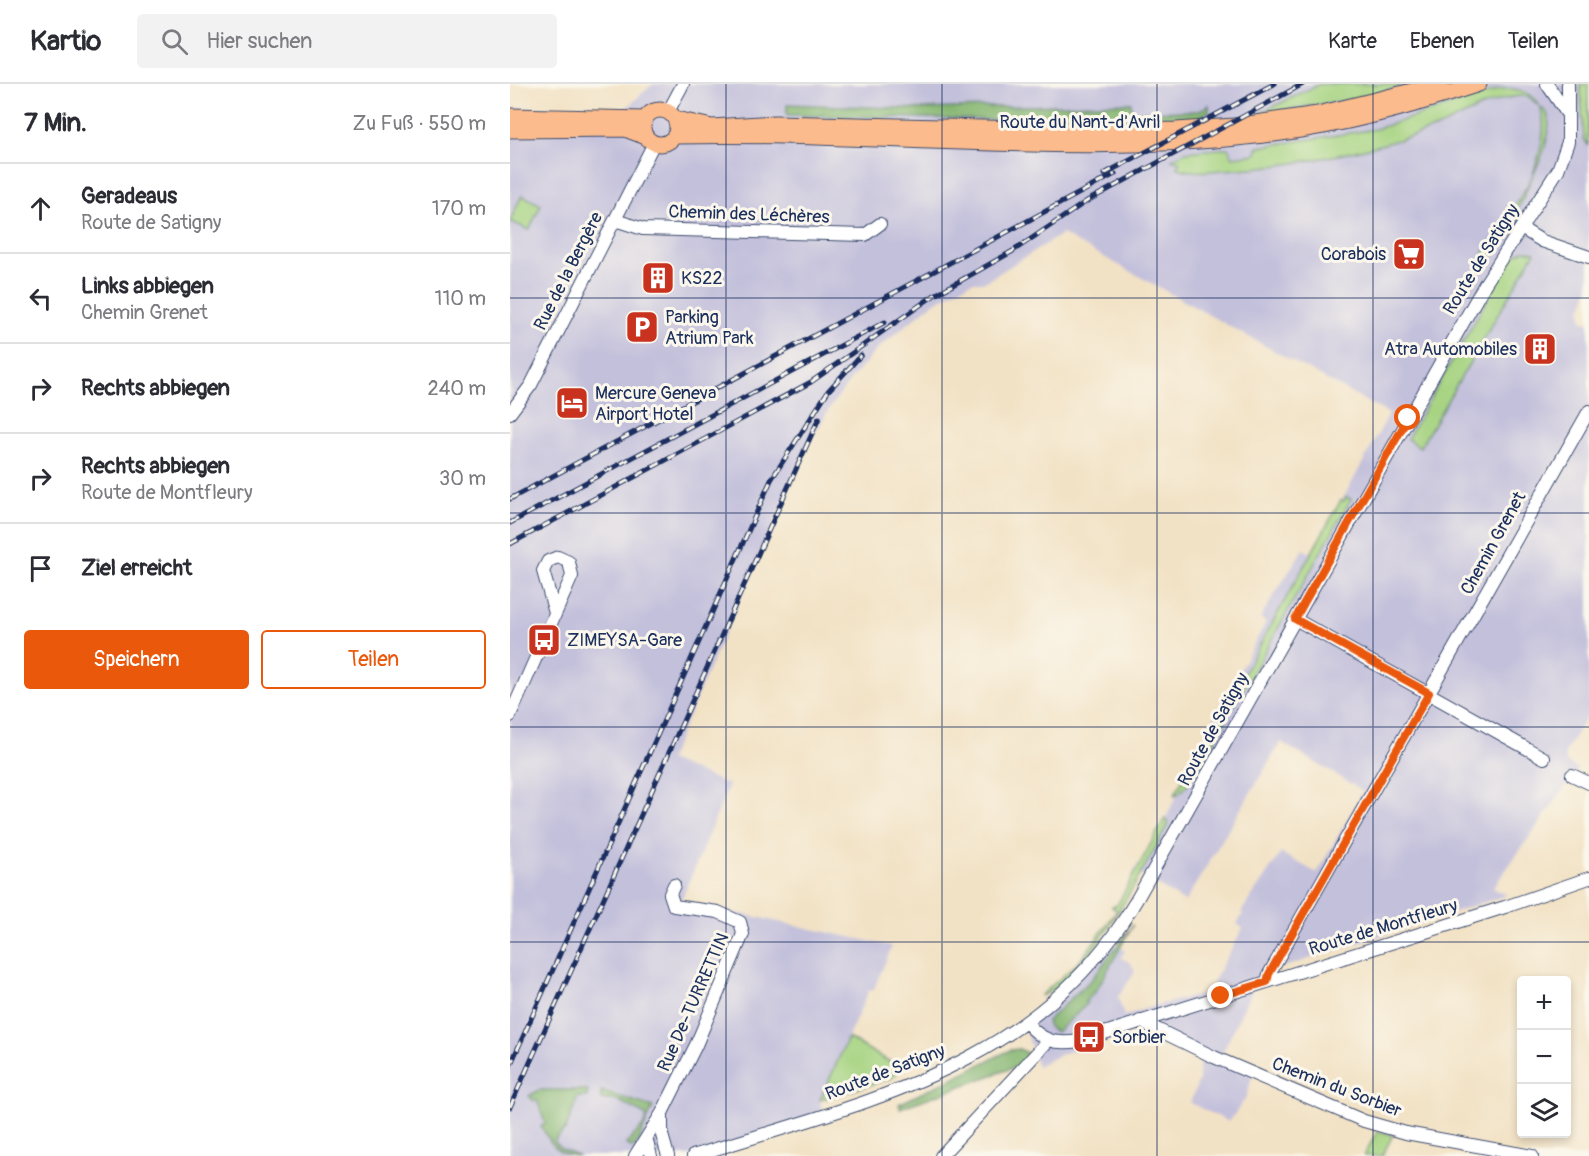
<!DOCTYPE html>
<html lang="de">
<meta charset="utf-8">
<style>
:root{--surface:#fff;--page:#f2f2f3;--text:#2b2b33;--muted:#7c7c81;--line:#e1e1e2;--accent:#ea580c}
body{margin:0;font-family:Pangolin,sans-serif;background:var(--page);color:var(--text)}
.controls{position:absolute;right:18px;bottom:18px;display:grid;overflow:hidden;border-radius:6px;box-shadow:0 3px 9px #0003}
.controls button{width:54px;height:54px;display:grid;place-items:center;padding:0;border:0;border-bottom:2px solid var(--line);background:var(--surface);color:var(--text);font:30px sans-serif}
.stop{position:absolute;width:18px;height:18px;margin:-14px;border:4px solid #ea580c;border-radius:50%;background:#fff}
.stop.end{background:#ea580c;border-color:#fff;box-shadow:0 2px 6px #0008}
.list{margin:0;padding:0;list-style:none}
h2{display:flex;justify-content:space-between;align-items:center;height:78px;margin:0;padding:0 24px;font-size:26px}
h2 small{font-size:20px;font-weight:400;color:var(--muted)}
.list li{display:grid;grid-template-columns:39px 1fr auto;gap:18px;align-items:center;box-sizing:border-box;height:90px;padding:0 24px;border-top:2px solid var(--line)}
.list b{display:block;font-size:22px;white-space:nowrap}
.list p{margin:0;font-size:20px;white-space:nowrap;color:var(--muted)}
.list em{font-size:20px;font-style:normal;color:var(--muted)}
.actions{display:flex;gap:12px;padding:18px 24px}
.actions a{flex:1;padding:14px 0;border:2px solid var(--accent);border-radius:6px;text-align:center;font-size:21px;color:var(--accent)}
.actions .main{background:var(--accent);color:#fff}
.icon{flex:none;width:33px;height:33px;fill:none;stroke:currentColor;stroke-width:2;stroke-linecap:round;stroke-linejoin:round}
.map{position:relative;flex:none;width:1079px;height:1072px;overflow:hidden}
header{display:flex;align-items:center;gap:36px;box-sizing:border-box;height:84px;padding:0 30px;background:var(--surface);border-bottom:2px solid var(--line)}
header strong{font-size:28px}
nav{display:flex;gap:33px;margin-inline-start:auto;font-size:21px}
.search{width:420px;height:54px;background:var(--page);display:flex;align-items:center;gap:15px;box-sizing:border-box;padding:0 21px;border-radius:6px;color:var(--muted);font-size:22px}
main{display:flex}
aside{flex:1;background:var(--surface)}
.map>svg:first-child{display:block}
.industrial{fill:#c3c0db}
.green{fill:#a6d381;stroke:#608170;stroke-width:1.5}
.forest{fill:#84b56f;stroke:#507266;stroke-width:1.5}
.lines{fill:none;stroke-linecap:round;stroke-linejoin:round}
.minor-casing{stroke:#3b4a6d;stroke-width:14}
.major-casing{stroke:#3b4a6d;stroke-width:17}
.minor{stroke:#fff;stroke-width:12}
.major{stroke:#fbbb8c;stroke-width:15}
.rail-casing{stroke:#1b2f5e;stroke-width:5}
.rail{stroke:#fbf7ec;stroke-width:3;stroke-dasharray:9;stroke-linecap:butt}
.route{stroke:#ea580c;stroke-width:8}
.grid{fill:none;stroke:#1b2f5e;stroke-width:1.5;stroke-opacity:0.55}
.labels{text-anchor:middle;stroke-width:6;stroke-linejoin:round;paint-order:stroke}
.street-label{font-size:18px;fill:#1b2f5e;stroke:#fbf7ec}
.poi-label{font-size:18px;fill:#1b2f5e;stroke:#fbf7ec;text-anchor:start}
</style>
<header>
<strong>Kartio</strong>
<div class="search"><svg class="icon" aria-label="search" viewBox="0 0 24 24"><circle cx="10" cy="10" r="6"/><path d="M15 15l6 6"/></svg>Hier suchen</div>
<nav><a>Karte</a><a>Ebenen</a><a>Teilen</a></nav>
</header>
<main>
<aside>
<h2>7 Min.<small>Zu Fuß · 550 m</small></h2>
<ul class="list">
<li><svg class="icon" aria-label="ahead" viewBox="0 0 24 24"><path d="M12 20V5M6 11l6-6 6 6"/></svg><div><b>Geradeaus</b><p>Route de Satigny</p></div><em>170 m</em></li>
<li><svg class="icon" aria-label="left" viewBox="0 0 24 24"><path d="M17 20v-9H6M10 6l-5 5 5 5"/></svg><div><b>Links abbiegen</b><p>Chemin Grenet</p></div><em>110 m</em></li>
<li><svg class="icon" aria-label="right" viewBox="0 0 24 24"><path d="M7 20v-9h11M14 6l5 5-5 5"/></svg><div><b>Rechts abbiegen</b></div><em>240 m</em></li>
<li><svg class="icon" aria-label="right" viewBox="0 0 24 24"><path d="M7 20v-9h11M14 6l5 5-5 5"/></svg><div><b>Rechts abbiegen</b><p>Route de Montfleury</p></div><em>30 m</em></li>
<li><svg class="icon" aria-label="arrive" viewBox="0 0 24 24"><path d="M6 21V4h12l-3 4 3 4H6"/></svg><div><b>Ziel erreicht</b></div></li>
</ul>
<div class="actions"><a class="main">Speichern</a><a>Teilen</a></div>
</aside>
<div class="map">
<svg width="1079" height="1072" viewBox="0 0 1079 1072">
<rect width="100%" height="100%" fill="#fbf7ec"/>
<filter id="ink" filterUnits="userSpaceOnUse"><feTurbulence type="fractalNoise" baseFrequency=".0167" numOctaves="2"/><feDisplacementMap in="SourceGraphic" scale="12" xChannelSelector="R" yChannelSelector="G"/><feConvolveMatrix kernelMatrix="1 2 1 2 8 2 1 2 1" color-interpolation-filters="sRGB"/></filter>
<filter id="wash" filterUnits="userSpaceOnUse"><feTurbulence type="fractalNoise" baseFrequency=".008" numOctaves="4" result="noise"/><feDisplacementMap in="SourceGraphic" scale="24" xChannelSelector="R" yChannelSelector="G"/><feGaussianBlur stdDeviation="1.35" result="paint"/><feColorMatrix in="noise" values="0 0 0 0 0 0 0 0 0 0 0 0 0 0 0 0 0 1.4 0 .05"/><feComposite in="paint" operator="in"/></filter>
<g filter="url(#wash)">
<rect width="100%" height="100%" fill="#f2e2c5"/>
<!-- industrial -->
<path class="industrial" d="M143,0h936v203l-8,23 1,10 7,3v389l-24,41 1,9 12,7 -85,119 14,7 -248,80 -37,79 32,15 -8,29 -17,24 -39,-19 9,-23v-20l-3,-5 -36,-16 -23,-7 -11,1 -62,20 -27,13 -11,-35 12,-18 70,-72 17,9 -4,8 10,5 4,9 -17,25 6,19 30,-10 58,-14 2,-12 29,-52 -6,-4 6,-10 -2,-2 40,-59 36,20 46,-82 -82,-49 -96,160 -51,-31 25,-39 51,-107 56,-103 -6,-4 43,-69 10,5 76,-140 -327,-180 -77,48h-13l-37,20 -56,45 -28,32 -22,30 -22,38 -138,313 60,25 -48,116 211,45 -19,45 -4,-1 -49,110 4,21 -111,35h-203v-1048l114,2z"/>
<!-- green -->
<path class="green" d="M810,0h91l-63,16 -90,14z
M1070,0h8v61l-4,-6z
M991,5c88,-5 16,128 -12,171l-9,-1c21,-33 79,-107 67,-146l-19,-17c-35,-1 -62,21 -94,33 -70,23 -138,38 -212,41 -13,1 -32,4 -45,-3l3,-5 -8,-3 13,-7 43,-4 5,9 23,-3 2,-7 118,-18z
M12,111l19,10 -12,25 -19,-9z
M1014,166l11,2 -115,195 -13,-8 105,-182z
M836,413l5,2 -118,209 -6,-4 114,-204 3,1z
M711,630l6,4c-8,14 -39,77 -53,77z
M655,734l4,5c-23,41 -83,161 -129,173l40,-35 37,-50 -5,-4 5,-2z
M338,954l53,30 -9,10 -72,22z
M867,1047l16,4 -11,21h-18z"/>
<!-- forest -->
<path class="forest" d="M621,19l1,9 66,-1 11,-6v7l-17,9 -100,1 -305,-7v-11l134,5z
M623,841l-37,66 -11,11 2,2 -30,28 -8,-4 -2,-7 46,-43z
M509,965l10,5 -11,12 -118,42 -1,-4 111,-54z
M29,1006h49l-1,7h-9l-12,32 -12,12 8,8 16,7c-21,0 -28,-14 -37,-30l4,-3 -8,-23 -3,1 -5,-5z
M91,1007l52,16 -14,33 -6,8 -7,-4 18,-19 3,-9 -28,-15 -18,-2z"/>
</g>
<g filter="url(#ink)">
<g class="lines">
<!-- minor casing -->
<g class="minor-casing">
<path id="minor" d="M1037,0l21,31
M158,28l15,-28
M105,136l28,9 222,6 15,-11
M1011,144l21,13 47,16
M0,329l21,-28 123,-242
M785,535l249,139
M0,632l62,-140 -3,-14 -11,-5 -10,4 -5,10 12,42
M1062,691l17,8
M757,898l2,-8 320,-563
M630,937l74,36 150,64 42,12 126,23
M517,939c15,18 29,22 52,18l426,-134 84,-29
M152,1031v20l6,21
M137,1057l4,15
M125,1072l27,-43 34,-68 47,-111 -3,-12 -22,-10 -44,-6 -4,-12 4,-9
M183,1072c174,-55 345,-88 444,-257l348,-615 73,-114 10,-28v-58
M431,1072l107,-115"/>
</g>
<!-- major casing -->
<g class="major-casing">
<path id="major" d="M133 43a17 17 0 1 1 34 0a17 17 0 1 1-34 0Z
M0,32l135,3
M166,35l36,8 63,-4 339,8 62,-1 58,-4 84,-12 123,-30
M0,46l115,-1 21,8
M165,52c200,-5 408,24 606,-3 68,-9 133,-27 198,-49"/>
</g>
<!-- minor -->
<use href="#minor" class="minor"/>
<!-- major -->
<use href="#major" class="major"/>
<!-- rail casing -->
<g class="rail-casing">
<path id="rail" d="M594,90l170,-90
M0,415l605,-325
M0,439l375,-201
M0,460l301,-162 122,-86 80,-45 74,-50 216,-117
M0,982l261,-586 57,-89 33,-36
M0,1023l309,-689"/>
</g>
<!-- rail -->
<use href="#rail" class="rail"/>
</g>
</g>
<g class="lines" filter="url(#ink)">
<!-- route -->
<path class="route" d="M711,912l46,-14 2,-8 160,-281 -134,-74 113,-201"/>
</g>
<!-- grid -->
<path class="grid" d="M216,0v1072M432,0v1072M647,0v1072M863,0v1072M0,214h1079M0,429h1079M0,643h1079M0,858h1079"/>
<!-- icons -->
<defs>
<g id="supermarket-square" transform="scale(1.725)"><rect x="-9" y="-9" width="18" height="18" rx="4" fill="#c8321e" stroke="#fbf7ec"/><path d="M-6-5.5h2.5l.6 2H6L4.5 2H-2.5L-4.4-4H-6ZM-1.5 3.2a1.3 1.3 0 1 0 .1 0ZM3 3.2a1.3 1.3 0 1 0 .1 0Z" fill="#fff"/></g>
<g id="building-square" transform="scale(1.725)"><rect x="-9" y="-9" width="18" height="18" rx="4" fill="#c8321e" stroke="#fbf7ec"/><path d="M-4-6H4V6H1V3H-1V6H-4ZM-2.5-4.3h1.7v1.8h-1.7ZM.8-4.3h1.7v1.8H.8ZM-2.5-1h1.7V.8h-1.7ZM.8-1h1.7V.8H.8Z" fill="#fff"/></g>
<g id="parking-square" transform="scale(1.725)"><rect x="-9" y="-9" width="18" height="18" rx="4" fill="#c8321e" stroke="#fbf7ec"/><path d="M-3.5-5.5H1a3.5 3.5 0 0 1 0 7H-1V5.5H-3.5ZM-1-3.4V-.6H.8a1.4 1.4 0 0 0 0-2.8Z" fill="#fff"/></g>
<g id="hotel-square" transform="scale(1.725)"><rect x="-9" y="-9" width="18" height="18" rx="4" fill="#c8321e" stroke="#fbf7ec"/><path d="M-6-4.5h1.5V1H6V5H4.5V3h-9V5H-6ZM-4 0a1.8 1.8 0 1 1 3.6 0ZM.5 0V-2.5h3Q6-2.5 6 0Z" fill="#fff"/></g>
<g id="bus-square" transform="scale(1.725)"><rect x="-9" y="-9" width="18" height="18" rx="4" fill="#c8321e" stroke="#fbf7ec"/><path d="M-5-6H5V4H4V6H2V4H-2V6H-4V4H-5ZM-3.5-4V0h7V-4ZM-3.5 1.2v1.5H-2V1.2ZM2 1.2v1.5H3.5V1.2Z" fill="#fff"/></g>
</defs>
<g fill-rule="evenodd">
<use href="#supermarket-square" x="899" y="170"/>
<use href="#building-square" x="148" y="194"/>
<use href="#parking-square" x="132" y="243"/>
<use href="#building-square" x="1030" y="265"/>
<use href="#hotel-square" x="62" y="319"/>
<use href="#bus-square" x="34" y="556"/>
<use href="#bus-square" x="579" y="953"/>
</g>
<g class="labels">
<!-- street labels -->
<g class="street-label">
<text x="570" y="44">Route du Nant-d'Avril</text>
<text transform="translate(239 130) rotate(2)" y="6">Chemin des Léchères</text>
<text transform="translate(971 175) rotate(-58)" y="6">Route de Satigny</text>
<text transform="translate(58 187) rotate(-63)" y="6">Rue de la Bergère</text>
<text transform="translate(983 459) rotate(-61)" y="6">Chemin Grenet</text>
<text transform="translate(703 645) rotate(-61)" y="6">Route de Satigny</text>
<text transform="translate(873 843) rotate(-17)" y="6">Route de Montfleury</text>
<text transform="translate(183 918) rotate(-66)" y="6">Rue De-TURRETTIN</text>
<text transform="translate(375 988) rotate(-21)" y="6">Route de Satigny</text>
<text transform="translate(827 1003) rotate(21)" y="6">Chemin du Sorbier</text>
</g>
<!-- poi labels -->
<g class="poi-label">
<text x="876" y="176" text-anchor="end">Corabois</text>
<text x="171" y="200">KS22</text>
<text x="155" y="239">Parking<tspan x="155" dy="21">Atrium Park</tspan></text>
<text x="1007" y="271" text-anchor="end">Atra Automobiles</text>
<text x="85" y="315">Mercure Geneva<tspan x="85" dy="21">Airport Hotel</tspan></text>
<text x="57" y="562">ZIMEYSA-Gare</text>
<text x="602" y="959">Sorbier</text>
</g>
</g>
</svg>
<div class="controls">
<button>+</button>
<button>−</button>
<button><svg class="icon" aria-label="layers" viewBox="0 0 24 24"><path d="M12 4l9 5-9 5-9-5zM3 14l9 5 9-5"/></svg></button>
</div>
<div class="stop" style="left:898px;top:334px"></div>
<div class="stop end" style="left:711px;top:912px"></div>
</div>
</main>
